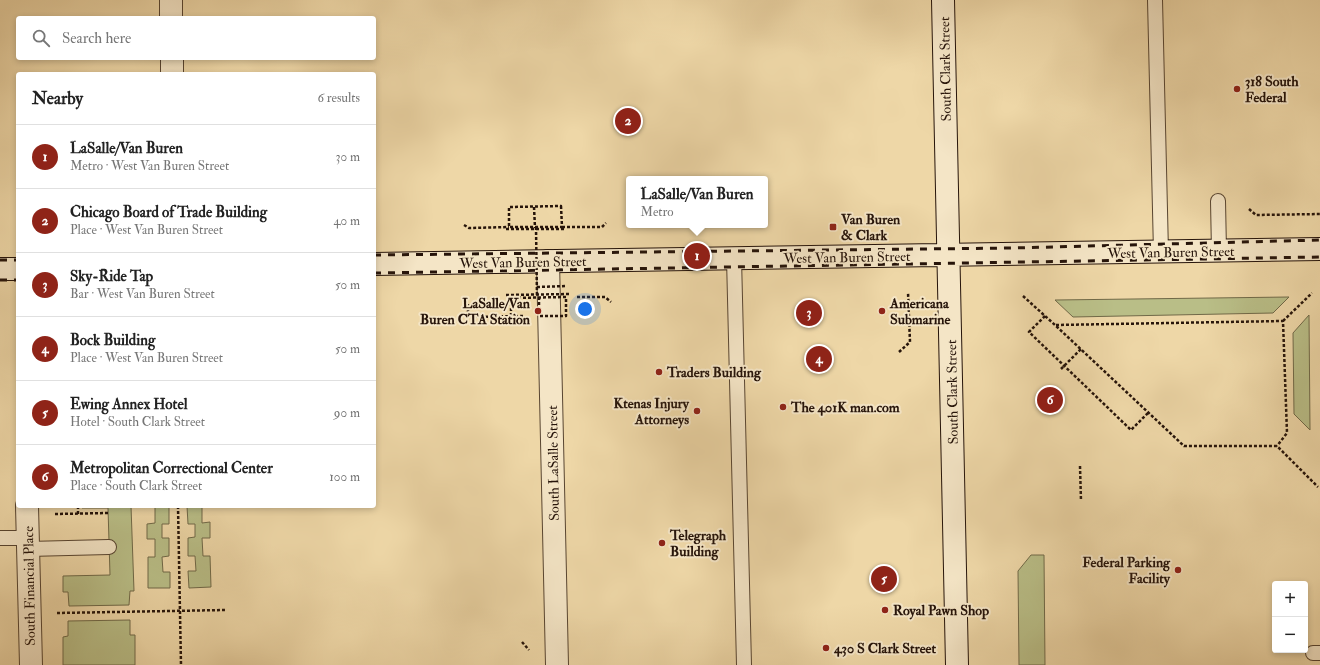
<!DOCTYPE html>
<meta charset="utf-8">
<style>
:root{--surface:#fff;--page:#f2f2f2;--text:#222;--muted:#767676;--line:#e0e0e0;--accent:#8f2418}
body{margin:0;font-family:"IM FELL Double Pica",serif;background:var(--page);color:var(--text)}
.controls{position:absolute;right:12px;bottom:12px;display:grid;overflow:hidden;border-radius:4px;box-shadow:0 2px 6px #0003}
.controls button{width:36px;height:36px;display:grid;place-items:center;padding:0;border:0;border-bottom:1px solid var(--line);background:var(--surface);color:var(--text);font:20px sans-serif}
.you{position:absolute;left:585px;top:309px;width:14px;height:14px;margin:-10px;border:3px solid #fff;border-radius:50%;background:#1a73e8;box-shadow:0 0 0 6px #1a73e833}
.badge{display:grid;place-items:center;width:26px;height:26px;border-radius:50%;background:var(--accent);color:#fff;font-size:13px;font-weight:700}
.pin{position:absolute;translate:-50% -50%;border:2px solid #fff;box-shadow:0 1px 4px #0006}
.popup{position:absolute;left:626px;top:176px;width:142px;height:52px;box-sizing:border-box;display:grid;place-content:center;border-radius:4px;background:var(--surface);filter:drop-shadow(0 1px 3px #0005);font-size:13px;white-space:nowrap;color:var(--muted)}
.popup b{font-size:15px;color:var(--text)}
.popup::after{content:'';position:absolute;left:50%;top:100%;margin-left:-8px;border:8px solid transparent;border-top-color:var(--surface)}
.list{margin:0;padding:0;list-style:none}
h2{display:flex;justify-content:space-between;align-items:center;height:52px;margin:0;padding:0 16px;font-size:17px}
h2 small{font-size:13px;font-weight:400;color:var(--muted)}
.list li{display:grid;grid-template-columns:26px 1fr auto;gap:12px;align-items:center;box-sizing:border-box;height:64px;padding:0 16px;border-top:1px solid var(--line)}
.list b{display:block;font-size:15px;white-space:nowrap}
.list p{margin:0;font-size:13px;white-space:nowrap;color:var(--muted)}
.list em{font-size:13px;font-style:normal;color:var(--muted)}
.icon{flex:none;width:22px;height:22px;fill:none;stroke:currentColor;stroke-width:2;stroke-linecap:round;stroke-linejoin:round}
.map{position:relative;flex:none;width:1320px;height:665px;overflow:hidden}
.search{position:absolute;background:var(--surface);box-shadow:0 2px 6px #0003;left:16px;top:16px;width:360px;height:44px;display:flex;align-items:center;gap:10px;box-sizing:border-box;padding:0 14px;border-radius:4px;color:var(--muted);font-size:15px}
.panel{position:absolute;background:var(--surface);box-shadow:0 2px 6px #0003;left:16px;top:72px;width:360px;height:436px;border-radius:4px}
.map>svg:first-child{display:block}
.green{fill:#b9be87;stroke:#706948}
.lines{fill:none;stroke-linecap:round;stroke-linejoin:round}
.service-casing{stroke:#584531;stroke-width:16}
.tertiary-casing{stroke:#584531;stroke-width:24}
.secondary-casing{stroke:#26140a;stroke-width:24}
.path{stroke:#26140a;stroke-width:2.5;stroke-dasharray:3 2;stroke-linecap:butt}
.service{stroke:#f4e5c6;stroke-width:14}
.tertiary{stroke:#f4e5c6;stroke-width:22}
.secondary{stroke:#f4e5c6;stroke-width:22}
.rail{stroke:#26140a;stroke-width:3;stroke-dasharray:7 7;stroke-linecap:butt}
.path-bridge{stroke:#26140a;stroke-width:2.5;stroke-dasharray:3 2;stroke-linecap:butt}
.poi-dot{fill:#8f2418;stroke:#f4e5c6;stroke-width:1.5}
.labels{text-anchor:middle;stroke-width:4;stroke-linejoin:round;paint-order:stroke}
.street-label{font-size:14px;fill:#26140a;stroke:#f4e5c6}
.poi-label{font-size:14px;font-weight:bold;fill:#26140a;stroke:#f4e5c6;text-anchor:start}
</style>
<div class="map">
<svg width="1320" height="665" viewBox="0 0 1320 665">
<rect width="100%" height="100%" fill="#eed7a7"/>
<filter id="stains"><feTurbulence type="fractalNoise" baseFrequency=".005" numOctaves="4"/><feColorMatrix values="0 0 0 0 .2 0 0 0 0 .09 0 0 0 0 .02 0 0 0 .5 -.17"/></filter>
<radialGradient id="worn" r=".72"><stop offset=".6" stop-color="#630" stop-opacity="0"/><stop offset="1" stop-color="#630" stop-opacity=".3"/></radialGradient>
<!-- green -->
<path class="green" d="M1289,297l-16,16 -200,4 -18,-17z
M1309,315l1,115 -16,-16 -1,-81z
M82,506h49l3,85h-4l-1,14 -60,1 -1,-14h-5v-16l47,-1 -2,-67h-26z
M155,506h14v18h-7v14h7v18l-7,1 1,15h7v16h-22v-31h7v-18h-8v-15l8,-1z
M187,506h15v17l8,-1v16h-8l1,18h7l1,31 -22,1 -1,-17h8l-1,-15h-7v-18l7,-1v-13h-7z
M1031,555h13l1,110h-26l-1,-94z
M130,620v15h5v30h-72v-28l5,-1v-15z"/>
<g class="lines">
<!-- service casing -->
<g class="service-casing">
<path id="service" d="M1155,0l6,252
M1218,201l1,50
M734,258l10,407
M0,538h28
M28,549l81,-2
M1313,653h7"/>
</g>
<!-- tertiary casing -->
<g class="tertiary-casing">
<path id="tertiary" d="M171,0v18
M172,58v16
M548,261l9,404
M27,506l4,159"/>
</g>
<!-- secondary casing -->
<g class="secondary-casing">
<path id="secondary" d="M943,0l14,665
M374,264l946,-15
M0,269h18"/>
</g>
<!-- path -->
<path class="path" d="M561,206l1,21h-53v-20z
M1249,209l7,6 64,-1
M464,225l5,3 40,-1
M562,227h40l4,-4
M1023,296l32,29 129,121h93l41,41
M577,297h28l6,5
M468,304v13l55,-1
M1045,316l-16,16 102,98 17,-17
M1283,321l29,-28
M1056,325l227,-4 4,112 -10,13
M899,352l11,-10 -2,-50
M1061,369l20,-20
M1080,466l1,35
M78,506v8
M178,506l3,159
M55,514l54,-1
M57,613l169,-3
M522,642l7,8"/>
<!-- service -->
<use href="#service" class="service"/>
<!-- tertiary -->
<use href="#tertiary" class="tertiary"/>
<!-- secondary -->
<use href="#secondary" class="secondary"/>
<!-- rail -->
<path class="rail" d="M374,255l639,-7 307,-8
M0,260h18
M374,273l946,-16
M0,280h18"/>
<!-- path-bridge -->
<path class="path-bridge" d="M534,207l1,21
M536,227l1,70
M506,229h59
M537,287l30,-1
M506,295l64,-1
M511,316v-18l55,-1v19h-27v-21"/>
</g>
<!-- markers -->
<g class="poi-dot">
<circle cx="1237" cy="89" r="4"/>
<rect x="829" y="223" width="8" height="8" rx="2"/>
<circle cx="538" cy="311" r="4"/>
<circle cx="882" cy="311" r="4"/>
<circle cx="659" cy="372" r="4"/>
<circle cx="783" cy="407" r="4"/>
<circle cx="697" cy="411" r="4"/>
<circle cx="662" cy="543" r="4"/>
<circle cx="1178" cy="570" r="4"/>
<circle cx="885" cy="610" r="4"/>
<circle cx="826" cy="648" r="4"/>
</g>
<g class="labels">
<!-- street labels -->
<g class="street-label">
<text transform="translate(945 69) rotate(-91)" y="5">South Clark Street</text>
<text transform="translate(1171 252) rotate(-1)" y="5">West Van Buren Street</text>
<text transform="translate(847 257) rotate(-1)" y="5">West Van Buren Street</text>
<text transform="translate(523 262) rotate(-1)" y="5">West Van Buren Street</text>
<text transform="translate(952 392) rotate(-91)" y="5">South Clark Street</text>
<text transform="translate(553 463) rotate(-91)" y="5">South LaSalle Street</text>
<text transform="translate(29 586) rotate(-91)" y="5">South Financial Place</text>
</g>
<!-- poi labels -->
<g class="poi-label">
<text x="1245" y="86">318 South<tspan x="1245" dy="16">Federal</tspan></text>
<text x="841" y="224">Van Buren<tspan x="841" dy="16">&amp; Clark</tspan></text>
<text x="530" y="308" text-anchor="end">LaSalle/Van<tspan x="530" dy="16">Buren CTA Station</tspan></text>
<text x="890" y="308">Americana<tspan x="890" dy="16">Submarine</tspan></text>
<text x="667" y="377">Traders Building</text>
<text x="689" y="408" text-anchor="end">Ktenas Injury<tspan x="689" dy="16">Attorneys</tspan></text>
<text x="791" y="412">The 401K man.com</text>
<text x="670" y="540">Telegraph<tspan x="670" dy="16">Building</tspan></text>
<text x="1170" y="567" text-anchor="end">Federal Parking<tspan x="1170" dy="16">Facility</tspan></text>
<text x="893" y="615">Royal Pawn Shop</text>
<text x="834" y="653">430 S Clark Street</text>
</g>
</g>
<rect width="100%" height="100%" filter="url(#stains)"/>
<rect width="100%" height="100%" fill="url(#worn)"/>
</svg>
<div class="controls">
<button>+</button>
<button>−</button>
</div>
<div class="you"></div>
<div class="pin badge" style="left:697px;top:256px">1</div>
<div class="popup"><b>LaSalle/Van Buren</b>Metro</div>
<div class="pin badge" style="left:628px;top:121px">2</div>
<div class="pin badge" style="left:809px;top:313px">3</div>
<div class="pin badge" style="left:819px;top:359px">4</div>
<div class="pin badge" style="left:884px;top:579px">5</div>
<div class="pin badge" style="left:1050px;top:400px">6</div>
<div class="search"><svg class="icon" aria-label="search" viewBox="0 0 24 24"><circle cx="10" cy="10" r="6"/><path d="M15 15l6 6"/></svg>Search here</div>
<section class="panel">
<h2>Nearby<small>6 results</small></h2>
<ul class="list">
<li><span class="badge">1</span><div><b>LaSalle/Van Buren</b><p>Metro · West Van Buren Street</p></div><em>30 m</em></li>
<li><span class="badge">2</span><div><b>Chicago Board of Trade Building</b><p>Place · West Van Buren Street</p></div><em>40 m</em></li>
<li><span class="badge">3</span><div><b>Sky-Ride Tap</b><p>Bar · West Van Buren Street</p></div><em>50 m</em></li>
<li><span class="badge">4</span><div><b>Bock Building</b><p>Place · West Van Buren Street</p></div><em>50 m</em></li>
<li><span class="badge">5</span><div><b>Ewing Annex Hotel</b><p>Hotel · South Clark Street</p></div><em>90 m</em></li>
<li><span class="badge">6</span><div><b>Metropolitan Correctional Center</b><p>Place · South Clark Street</p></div><em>100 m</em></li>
</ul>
</section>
</div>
